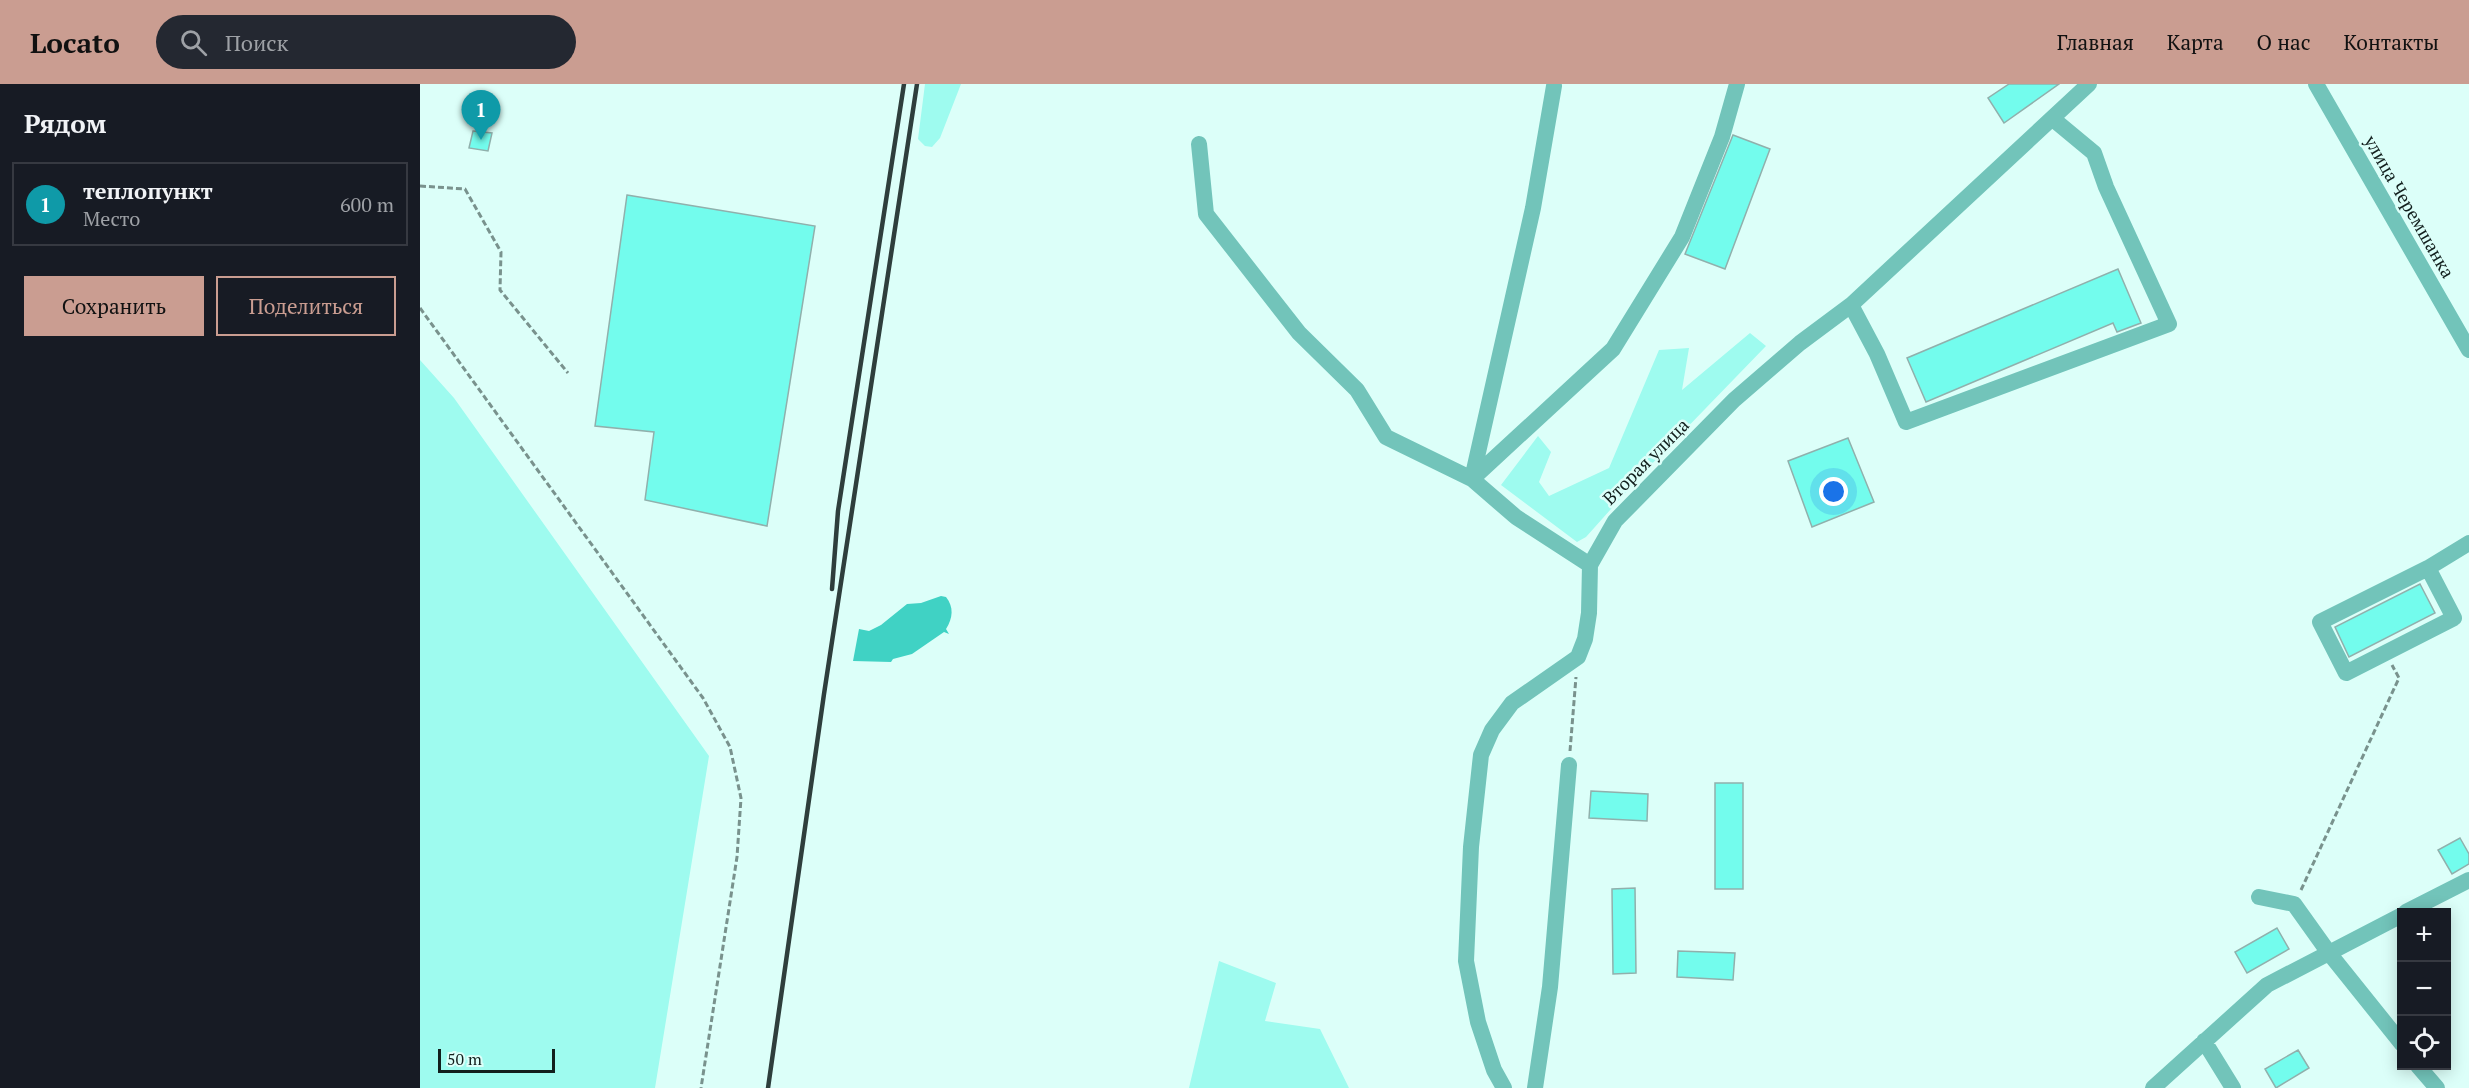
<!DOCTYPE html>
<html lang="ru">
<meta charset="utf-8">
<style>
:root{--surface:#171b24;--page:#242831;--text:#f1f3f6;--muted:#9ea1a6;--line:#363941;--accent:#ca9d91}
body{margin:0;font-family:"PT Serif",serif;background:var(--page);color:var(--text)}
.controls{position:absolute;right:18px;bottom:18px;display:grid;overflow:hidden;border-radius:0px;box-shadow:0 3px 15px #0003}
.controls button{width:54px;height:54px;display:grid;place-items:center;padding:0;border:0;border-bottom:2px solid var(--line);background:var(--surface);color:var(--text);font:30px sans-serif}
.scale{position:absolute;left:18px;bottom:15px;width:117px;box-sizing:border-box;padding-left:6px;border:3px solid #121f1d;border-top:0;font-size:16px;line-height:21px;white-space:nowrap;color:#121f1d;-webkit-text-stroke:4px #dcfff9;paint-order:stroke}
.you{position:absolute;left:1414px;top:408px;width:21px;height:21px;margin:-15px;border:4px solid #fff;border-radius:50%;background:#1a73e8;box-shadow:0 0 0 9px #1a73e833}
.badge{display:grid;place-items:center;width:39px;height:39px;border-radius:50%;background:var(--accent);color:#fff;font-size:20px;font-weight:700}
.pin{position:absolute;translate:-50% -50px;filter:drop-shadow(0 2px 3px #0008)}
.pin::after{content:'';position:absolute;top:32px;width:21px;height:18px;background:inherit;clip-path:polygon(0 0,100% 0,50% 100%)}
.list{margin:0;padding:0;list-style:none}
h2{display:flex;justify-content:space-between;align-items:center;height:78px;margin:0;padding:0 24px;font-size:26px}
h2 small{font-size:20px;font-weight:400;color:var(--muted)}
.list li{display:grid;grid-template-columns:39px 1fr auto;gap:18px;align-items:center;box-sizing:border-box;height:84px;margin:0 12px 12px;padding:0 12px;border:2px solid var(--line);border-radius:0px}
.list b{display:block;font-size:22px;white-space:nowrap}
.list p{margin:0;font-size:20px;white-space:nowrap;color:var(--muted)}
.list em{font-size:20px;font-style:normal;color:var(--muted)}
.actions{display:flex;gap:12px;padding:18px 24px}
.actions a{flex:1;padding:14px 0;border:2px solid var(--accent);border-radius:0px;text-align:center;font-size:21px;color:var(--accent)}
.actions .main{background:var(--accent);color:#111}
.icon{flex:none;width:33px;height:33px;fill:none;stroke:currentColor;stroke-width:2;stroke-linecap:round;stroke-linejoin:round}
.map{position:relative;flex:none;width:2049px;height:1004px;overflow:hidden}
header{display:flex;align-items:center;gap:36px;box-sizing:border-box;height:84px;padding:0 30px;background:var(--accent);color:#111}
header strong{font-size:28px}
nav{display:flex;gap:33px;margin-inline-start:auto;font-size:21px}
.search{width:420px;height:54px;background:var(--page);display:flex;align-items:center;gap:15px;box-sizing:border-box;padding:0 21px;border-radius:33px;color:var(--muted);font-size:22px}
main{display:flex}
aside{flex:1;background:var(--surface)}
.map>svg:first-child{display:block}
.green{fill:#9efbef}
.water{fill:#40d2c4}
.building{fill:#73fced;stroke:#90b0ac;stroke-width:1.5}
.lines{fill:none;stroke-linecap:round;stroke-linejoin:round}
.path{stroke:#79928d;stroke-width:3;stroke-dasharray:6 3;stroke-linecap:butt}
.minor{stroke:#72c4ba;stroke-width:16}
.rail{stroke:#2e3e3c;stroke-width:4.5}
.labels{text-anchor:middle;stroke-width:5;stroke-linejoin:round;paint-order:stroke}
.street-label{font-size:18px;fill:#121f1d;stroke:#dcfff9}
</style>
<header>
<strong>Locato</strong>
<div class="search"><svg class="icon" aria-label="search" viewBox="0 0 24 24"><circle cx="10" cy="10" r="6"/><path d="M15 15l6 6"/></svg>Поиск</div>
<nav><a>Главная</a><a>Карта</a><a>О нас</a><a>Контакты</a></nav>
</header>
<main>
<aside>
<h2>Рядом<small></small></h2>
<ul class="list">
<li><span class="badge" style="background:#0f9aa8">1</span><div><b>теплопункт</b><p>Место</p></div><em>600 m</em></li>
</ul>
<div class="actions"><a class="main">Сохранить</a><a>Поделиться</a></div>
</aside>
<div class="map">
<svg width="2049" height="1004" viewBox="0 0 2049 1004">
<rect width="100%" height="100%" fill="#dcfff9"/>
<!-- green -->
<path class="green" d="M505,0h36l-21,54 -8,9 -7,-1 -7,-7z
M1330,249l16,13 -122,126 -58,65 -9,5 -76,-57 37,-49 13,16 -12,30 10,14 60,-28 50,-118 30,-2 -7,42z
M0,276l34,38 255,358 -54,332h-235z
M799,877l57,22 -11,38 55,8 29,59h-160z"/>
<!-- water -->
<path class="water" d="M521,512l5,1c8,10 7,21 0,32l3,5 -5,-2 -32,22 -19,5 -2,3 -38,-1 6,-32 10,2 12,-6 26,-21 14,-1z"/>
<!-- building -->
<path class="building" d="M1589,0h50l-55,39 -16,-25z
M53,47l19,2 -4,18 -19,-3z
M1313,51l37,14 -45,120 -40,-15z
M207,111l188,31 -48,300 -122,-26 9,-68 -59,-6z
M1698,185l23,54 -24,9 -4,-9 -187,79 -19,-44z
M1428,354l26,64 -62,25 -24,-66z
M2000,500l15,29 -86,44 -14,-30z
M1295,699h28v106h-28z
M1171,707l57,3 -1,27 -58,-3z
M2040,754l9,16v10l-17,10 -14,-24z
M1215,804l1,85 -23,1 -1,-85z
M1857,844l12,21 -42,24 -12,-21z
M1258,867l57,2 -2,27 -56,-3z
M1878,966l11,18 -33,20 -11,-19z"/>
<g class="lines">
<!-- path -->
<path class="path" d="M0,102l45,3 36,63 -1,38 68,83
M0,224l283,390 27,49 11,51 -4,59 -36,231
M1150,667l6,-74
M1881,806l98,-212 -7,-13"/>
<!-- minor -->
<path class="minor" d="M1896,0l153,266
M1134,2l-21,122 -61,271 141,-130 69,-112 40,-100 15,-53
M779,60l7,70 93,119 58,57 29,47 86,42 44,38 74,48
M1431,221l26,49 29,68 263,-98 -63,-137 -12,-34 -41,-34
M2008,484l26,50 -108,55 -26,-51 108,-54 41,-25
M1839,813l35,7 35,49 73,91
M1986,828l63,-32
M1784,957l29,47
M1998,982l19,22
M1084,1004l-10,-18 -16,-48 -12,-61 5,-114 10,-92 11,-25 20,-27 66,-46 7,-18 4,-26 1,-48 25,-44 119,-121 66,-57 51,-38 238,-221
M1115,1004l15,-101 19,-222
M1733,1004l114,-103 135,-70"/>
<!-- rail -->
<path class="rail" d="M412,505l6,-78 66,-427
M348,1004l56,-394 93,-610"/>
</g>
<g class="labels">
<!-- street labels -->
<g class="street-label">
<text transform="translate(1989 123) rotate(60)" y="6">улица Черемшанка</text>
<text transform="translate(1226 378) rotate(-45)" y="6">Вторая улица</text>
</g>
</g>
</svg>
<div class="controls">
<button>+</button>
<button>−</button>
<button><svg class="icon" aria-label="locate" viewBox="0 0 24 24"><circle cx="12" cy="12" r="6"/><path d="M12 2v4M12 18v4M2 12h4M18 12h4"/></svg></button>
</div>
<div class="scale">50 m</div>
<div class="you"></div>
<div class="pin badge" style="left:61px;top:56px;background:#0f9aa8">1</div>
</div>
</main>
